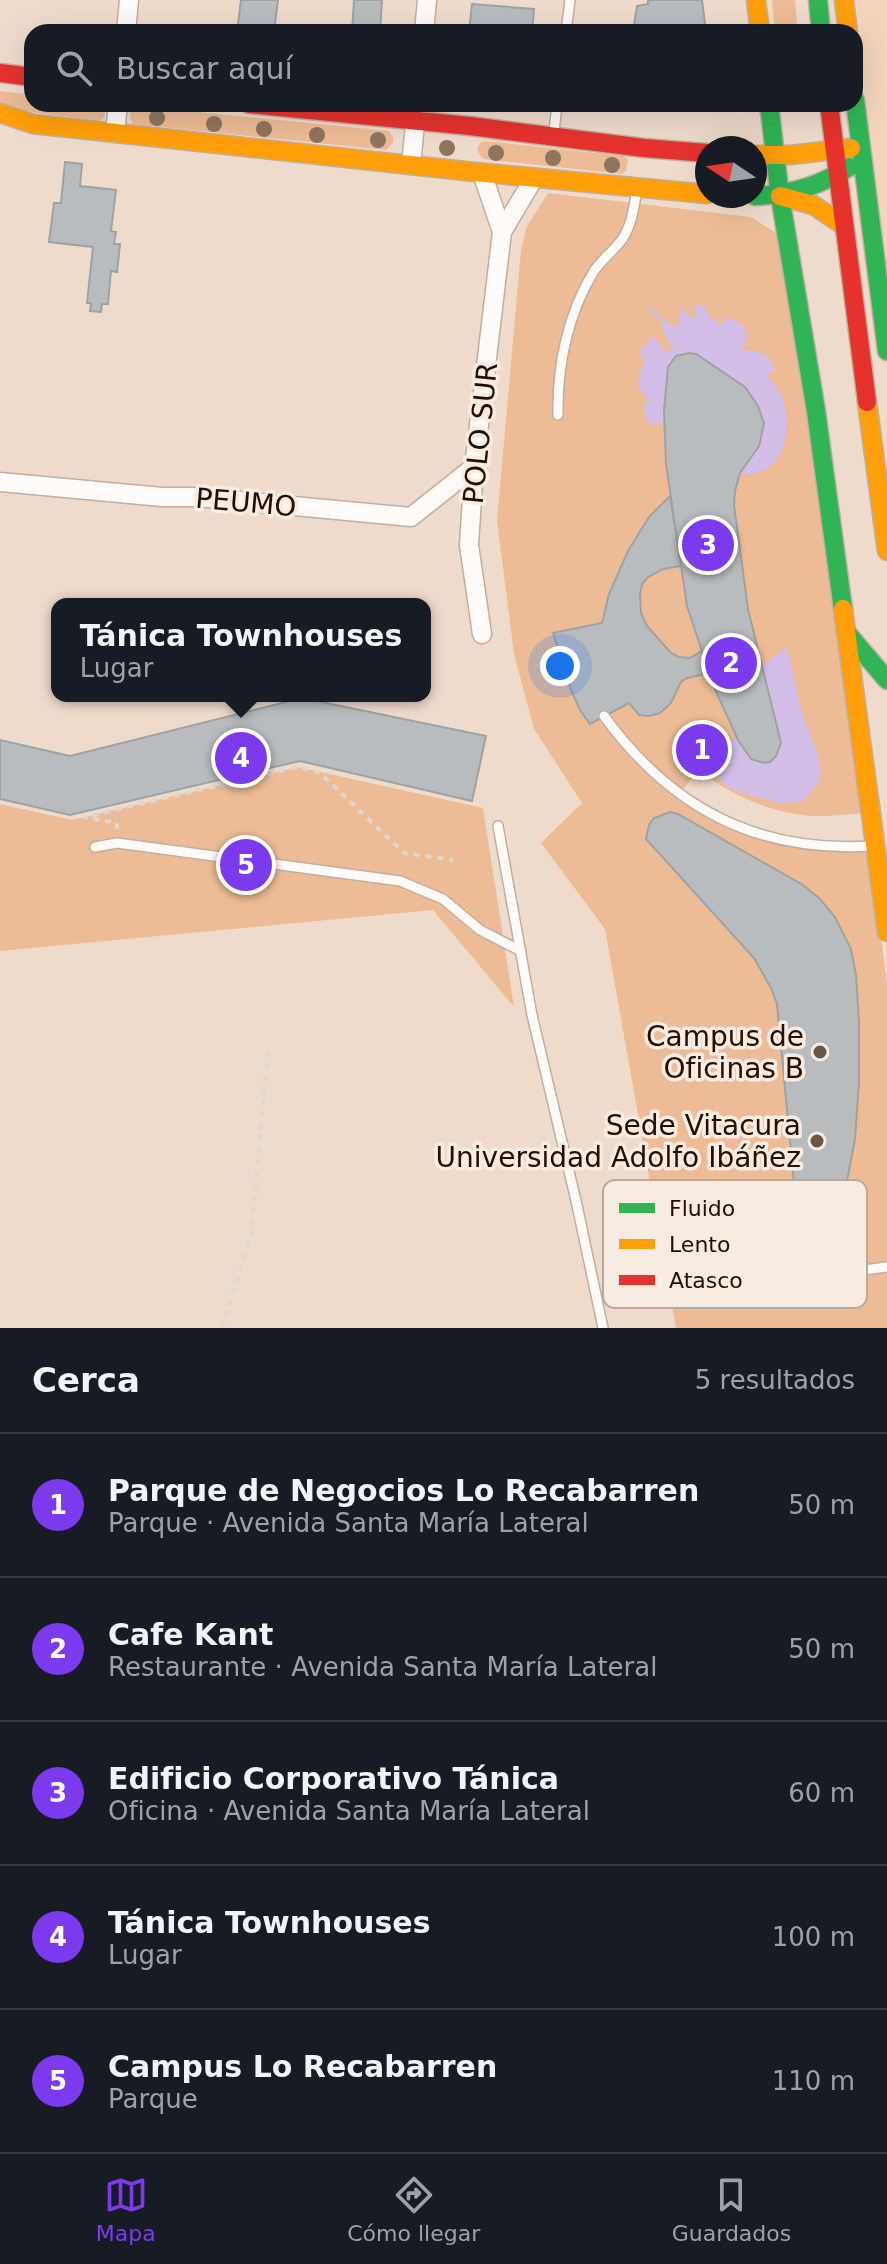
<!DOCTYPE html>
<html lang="es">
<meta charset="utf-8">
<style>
:root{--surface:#171b24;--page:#20242c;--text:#f1f3f6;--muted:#9ea1a6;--line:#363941;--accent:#7c3aed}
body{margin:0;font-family:"DejaVu Sans",sans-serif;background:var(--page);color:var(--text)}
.compass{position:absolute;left:695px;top:136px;width:72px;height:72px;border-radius:50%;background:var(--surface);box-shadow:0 8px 32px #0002;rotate:283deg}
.you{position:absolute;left:560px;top:666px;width:28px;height:28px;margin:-20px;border:6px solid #fff;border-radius:50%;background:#1a73e8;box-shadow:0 0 0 12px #1a73e833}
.badge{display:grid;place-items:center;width:52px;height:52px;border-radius:50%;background:var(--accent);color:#fff;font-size:26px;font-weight:700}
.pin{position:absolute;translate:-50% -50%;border:4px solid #fff;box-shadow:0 2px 8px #0006}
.popup{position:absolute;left:51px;top:598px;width:380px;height:104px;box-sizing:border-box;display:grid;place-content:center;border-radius:16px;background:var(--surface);filter:drop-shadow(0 2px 6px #0005);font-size:26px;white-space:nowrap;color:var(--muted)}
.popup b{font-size:30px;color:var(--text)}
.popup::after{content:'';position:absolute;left:50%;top:100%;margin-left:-16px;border:16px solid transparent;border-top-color:var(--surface)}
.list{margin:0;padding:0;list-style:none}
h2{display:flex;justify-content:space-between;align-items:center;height:104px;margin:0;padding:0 32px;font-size:34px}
h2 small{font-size:26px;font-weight:400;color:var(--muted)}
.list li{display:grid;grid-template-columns:52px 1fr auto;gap:24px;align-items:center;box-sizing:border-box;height:144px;padding:0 32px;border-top:2px solid var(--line)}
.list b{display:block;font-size:30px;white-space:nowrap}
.list p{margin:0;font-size:26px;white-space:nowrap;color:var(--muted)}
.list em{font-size:26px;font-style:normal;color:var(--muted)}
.icon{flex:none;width:44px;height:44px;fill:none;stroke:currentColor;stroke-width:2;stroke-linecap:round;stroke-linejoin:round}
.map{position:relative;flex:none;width:887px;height:1328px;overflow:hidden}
.search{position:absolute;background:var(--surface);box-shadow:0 8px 32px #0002;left:24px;right:24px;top:24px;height:88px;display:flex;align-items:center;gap:20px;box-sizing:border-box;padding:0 28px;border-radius:24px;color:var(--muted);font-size:30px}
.sheet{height:824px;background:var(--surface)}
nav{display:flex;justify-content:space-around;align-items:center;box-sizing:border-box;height:112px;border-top:2px solid var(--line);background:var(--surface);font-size:22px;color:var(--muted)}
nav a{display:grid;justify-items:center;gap:4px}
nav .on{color:var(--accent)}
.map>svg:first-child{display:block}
.built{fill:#f3d4bd}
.green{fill:#edbc96}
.water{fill:#d2bee7}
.building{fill:#b9bcbe;stroke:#9ea2a3;stroke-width:2}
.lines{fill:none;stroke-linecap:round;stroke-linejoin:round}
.lane-casing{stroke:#c1ae9e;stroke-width:12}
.street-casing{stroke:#c1ae9e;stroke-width:21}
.fast-casing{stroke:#c1ae9e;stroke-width:21}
.slow-casing{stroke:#c1ae9e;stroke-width:21}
.jam-casing{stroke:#c1ae9e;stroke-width:21}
.path{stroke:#ded7d2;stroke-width:4;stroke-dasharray:6 6;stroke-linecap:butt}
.lane{stroke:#fdfaf7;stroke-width:9}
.street{stroke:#fdfaf7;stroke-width:18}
.fast{stroke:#30b455;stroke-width:18}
.slow{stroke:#ff9f0a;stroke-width:18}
.jam{stroke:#e5322d;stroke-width:18}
.tree{fill:#8e755f}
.poi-dot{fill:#6a5647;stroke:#f8ebe2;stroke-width:3}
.labels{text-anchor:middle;stroke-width:7;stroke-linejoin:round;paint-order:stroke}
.street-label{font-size:28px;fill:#230e00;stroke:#f8ebe2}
.poi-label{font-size:28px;fill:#230e00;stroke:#f8ebe2;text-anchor:end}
.key{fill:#f8ebe2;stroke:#b8a99e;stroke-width:2}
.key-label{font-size:22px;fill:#230e00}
</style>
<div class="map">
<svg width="887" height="1328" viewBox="0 0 887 1328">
<rect width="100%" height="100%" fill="#efdbcc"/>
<!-- built -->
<path class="built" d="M857,0h30v273l-20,-157z"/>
<!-- green -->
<path class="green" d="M772,0h23l3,32h-23z
M0,91l32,4v9h71l3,5 -2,8 -3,4 -101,-13z
M137,106l252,25 5,7 -1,5 -7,7 -253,-26 -3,-6 1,-8z
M485,141l138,15 5,4 -2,10 -4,4 -139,-15 -6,-9 3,-7z
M548,193l203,24 28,18 88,578c-21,1 -44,5 -64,2 -39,-4 -74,-23 -105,-44l-19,23 16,11 88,36 86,5 18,138v344h-211l-71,-399 -64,-86 41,-40 -48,-74 -20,-75 -17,-133 24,-271 6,-24z
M298,767l185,41 31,199 -81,-97 -433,41v-147l72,16z"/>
<!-- water -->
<path class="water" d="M705,302c0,11 4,15 13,21h5l5,-6 14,8 6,11 -7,13c19,4 26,0 34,22l-9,4c4,5 9,9 12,14 14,21 12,67 -12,80 -9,5 -20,5 -30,5l-62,-50h-26l-5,-15 5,-10 -9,-10 -1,-8 7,-22 -8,-7 10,-8 3,-6 4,-1 12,15 9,-5 -8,-6 -6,-20 -17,-15c15,4 17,16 30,20l6,-3 -2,-16 15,12 3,-3 -3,-11 7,2z
M787,648l15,66 15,38 4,17 -2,12 -12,16 -8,5 -20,1 -30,-8 -22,-8 -9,-11 -15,-29 66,-16 -19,-58z"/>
<!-- building -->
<path class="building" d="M241,0h37l-4,32h-37z
M354,0h28l-2,32h-28z
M648,0h54l4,32h-73l4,-26 11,-2z
M472,4l62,5 -2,23h-63z
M65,162l17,2 -2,22 36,4 -5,41 5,1 -2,12h6l-3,28 -6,-1 -3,33h-6l-1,8 -11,-1 1,-8h-4l6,-56 -44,-5 5,-39h7z
M689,353l7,1 49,33 13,19 6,17 -5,23 -19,27 -5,18 -1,14 14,104 33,134 -5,13 -6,6 -6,1 -13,-4 -13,-19 -24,-53 -27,-81 -21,-142 -2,-53 4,-44 8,-11z
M670,496l11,70 -18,3 -15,8 -6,7 -2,10 1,19 6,13 24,27 8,4 11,1 12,-7 7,22 -22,5 -6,4 -10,21 -11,10 -11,3 -10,-1 -10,-12 -39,21 -10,-14 -9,-20 -18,-57 49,-10 7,-29 19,-43 21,-34z
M302,698l184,38 -14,65 -172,-40 -230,54 -70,-16v-59l70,16z
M670,812l8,2 125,71 16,13 16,19 16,32 5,26 3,47v60l-4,57 -14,73 -8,30 -5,6 -10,5h-7l-11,-6 -23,-243 -6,-16 -17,-30 -108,-119 3,-14 5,-7z"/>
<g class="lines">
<!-- lane casing -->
<g class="lane-casing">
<path id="lane" d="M566,32l4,-32
M554,132l3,-28
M558,415c-1,-49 10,-102 36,-144 8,-12 21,-21 29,-33 9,-14 11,-32 14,-48
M604,716c67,92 153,137 267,130
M498,826l34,189 45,190 26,123
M95,847l22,-4 283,38 43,18 37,31 41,21
M802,1278l85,-11"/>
</g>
<!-- street casing -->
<g class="street-casing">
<path id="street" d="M126,32l3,-32
M424,32l3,-32
M115,133l3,-29
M411,165l6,-61
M482,173l20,59
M0,482l162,15h35l214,20 63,-50
M482,634l-13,-89 5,-78 28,-235 32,-54"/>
</g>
<!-- fast casing -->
<g class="fast-casing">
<path id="fast" d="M818,0l3,32
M855,100l32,251
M769,104l11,92 36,215 27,198
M755,196c35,-1 65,-10 94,-29
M846,632l41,48"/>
</g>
<!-- slow casing -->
<g class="slow-casing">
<path id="slow" d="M756,0l4,32
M844,0l4,32
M0,113l33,11 432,47 242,23
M755,155h35l61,-7
M780,196l33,9 30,20
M867,402l20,149
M843,609l44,323"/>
</g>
<!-- jam casing -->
<g class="jam-casing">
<path id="jam" d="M0,73l32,4
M249,104l221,22 174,22 63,5
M829,104l38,298"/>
</g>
<!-- path -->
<path class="path" d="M117,829v-6l-33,-6 214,-50 21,5 85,81 49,7
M222,1328l29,-91 17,-186"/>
<!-- lane -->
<use href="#lane" class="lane"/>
<!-- street -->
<use href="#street" class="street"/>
<!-- fast -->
<use href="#fast" class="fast"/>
<!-- slow -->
<use href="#slow" class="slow"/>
<!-- jam -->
<use href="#jam" class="jam"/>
</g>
<!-- trees -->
<g class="tree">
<circle cx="157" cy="118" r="8"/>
<circle cx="214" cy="124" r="8"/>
<circle cx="264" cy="129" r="8"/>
<circle cx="317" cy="135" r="8"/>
<circle cx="378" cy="140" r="8"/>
<circle cx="447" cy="148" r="8"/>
<circle cx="496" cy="153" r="8"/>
<circle cx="553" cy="158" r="8"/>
<circle cx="612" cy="165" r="8"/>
</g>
<!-- markers -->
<g class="poi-dot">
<circle cx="820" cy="1052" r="8"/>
<circle cx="817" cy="1141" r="8"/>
</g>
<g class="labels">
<!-- street labels -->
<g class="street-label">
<text transform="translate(480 433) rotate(-84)" y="10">POLO SUR</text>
<text transform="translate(246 502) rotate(5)" y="10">PEUMO</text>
</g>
<!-- poi labels -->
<g class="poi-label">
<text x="804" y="1046">Campus de<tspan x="804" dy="32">Oficinas B</tspan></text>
<text x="801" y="1135">Sede Vitacura<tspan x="801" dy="32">Universidad Adolfo Ibáñez</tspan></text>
</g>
</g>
<!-- legend -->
<rect x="603" y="1180" width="264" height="128" rx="12" class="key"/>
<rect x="619" y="1203" width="36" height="10" fill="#30b455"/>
<rect x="619" y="1239" width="36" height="10" fill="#ff9f0a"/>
<rect x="619" y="1275" width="36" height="10" fill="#e5322d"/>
<g class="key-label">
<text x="669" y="1216">Fluido</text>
<text x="669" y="1252">Lento</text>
<text x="669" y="1288">Atasco</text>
</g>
</svg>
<svg class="compass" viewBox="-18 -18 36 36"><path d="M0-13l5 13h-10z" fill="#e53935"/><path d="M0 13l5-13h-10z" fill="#9ea1a6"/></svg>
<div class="you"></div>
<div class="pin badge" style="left:702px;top:750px">1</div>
<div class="pin badge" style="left:731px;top:663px">2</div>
<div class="pin badge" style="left:708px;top:545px">3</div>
<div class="pin badge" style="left:241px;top:758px">4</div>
<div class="popup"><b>Tánica Townhouses</b>Lugar</div>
<div class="pin badge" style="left:246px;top:865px">5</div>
<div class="search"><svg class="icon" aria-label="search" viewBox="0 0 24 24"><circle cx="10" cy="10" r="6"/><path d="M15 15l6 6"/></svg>Buscar aquí</div>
</div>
<section class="sheet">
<h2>Cerca<small>5 resultados</small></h2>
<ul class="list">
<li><span class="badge">1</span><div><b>Parque de Negocios Lo Recabarren</b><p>Parque · Avenida Santa María Lateral</p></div><em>50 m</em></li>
<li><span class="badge">2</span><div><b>Cafe Kant</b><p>Restaurante · Avenida Santa María Lateral</p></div><em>50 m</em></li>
<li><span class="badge">3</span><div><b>Edificio Corporativo Tánica</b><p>Oficina · Avenida Santa María Lateral</p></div><em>60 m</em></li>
<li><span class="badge">4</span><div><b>Tánica Townhouses</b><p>Lugar</p></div><em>100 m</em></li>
<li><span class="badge">5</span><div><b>Campus Lo Recabarren</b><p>Parque</p></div><em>110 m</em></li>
</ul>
</section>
<nav>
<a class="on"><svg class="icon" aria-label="map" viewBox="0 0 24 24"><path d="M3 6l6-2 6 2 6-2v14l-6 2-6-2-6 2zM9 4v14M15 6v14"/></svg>Mapa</a>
<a><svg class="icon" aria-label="directions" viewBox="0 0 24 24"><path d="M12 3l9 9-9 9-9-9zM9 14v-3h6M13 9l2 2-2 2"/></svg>Cómo llegar</a>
<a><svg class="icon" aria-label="saved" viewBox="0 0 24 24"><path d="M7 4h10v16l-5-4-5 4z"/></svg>Guardados</a>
</nav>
